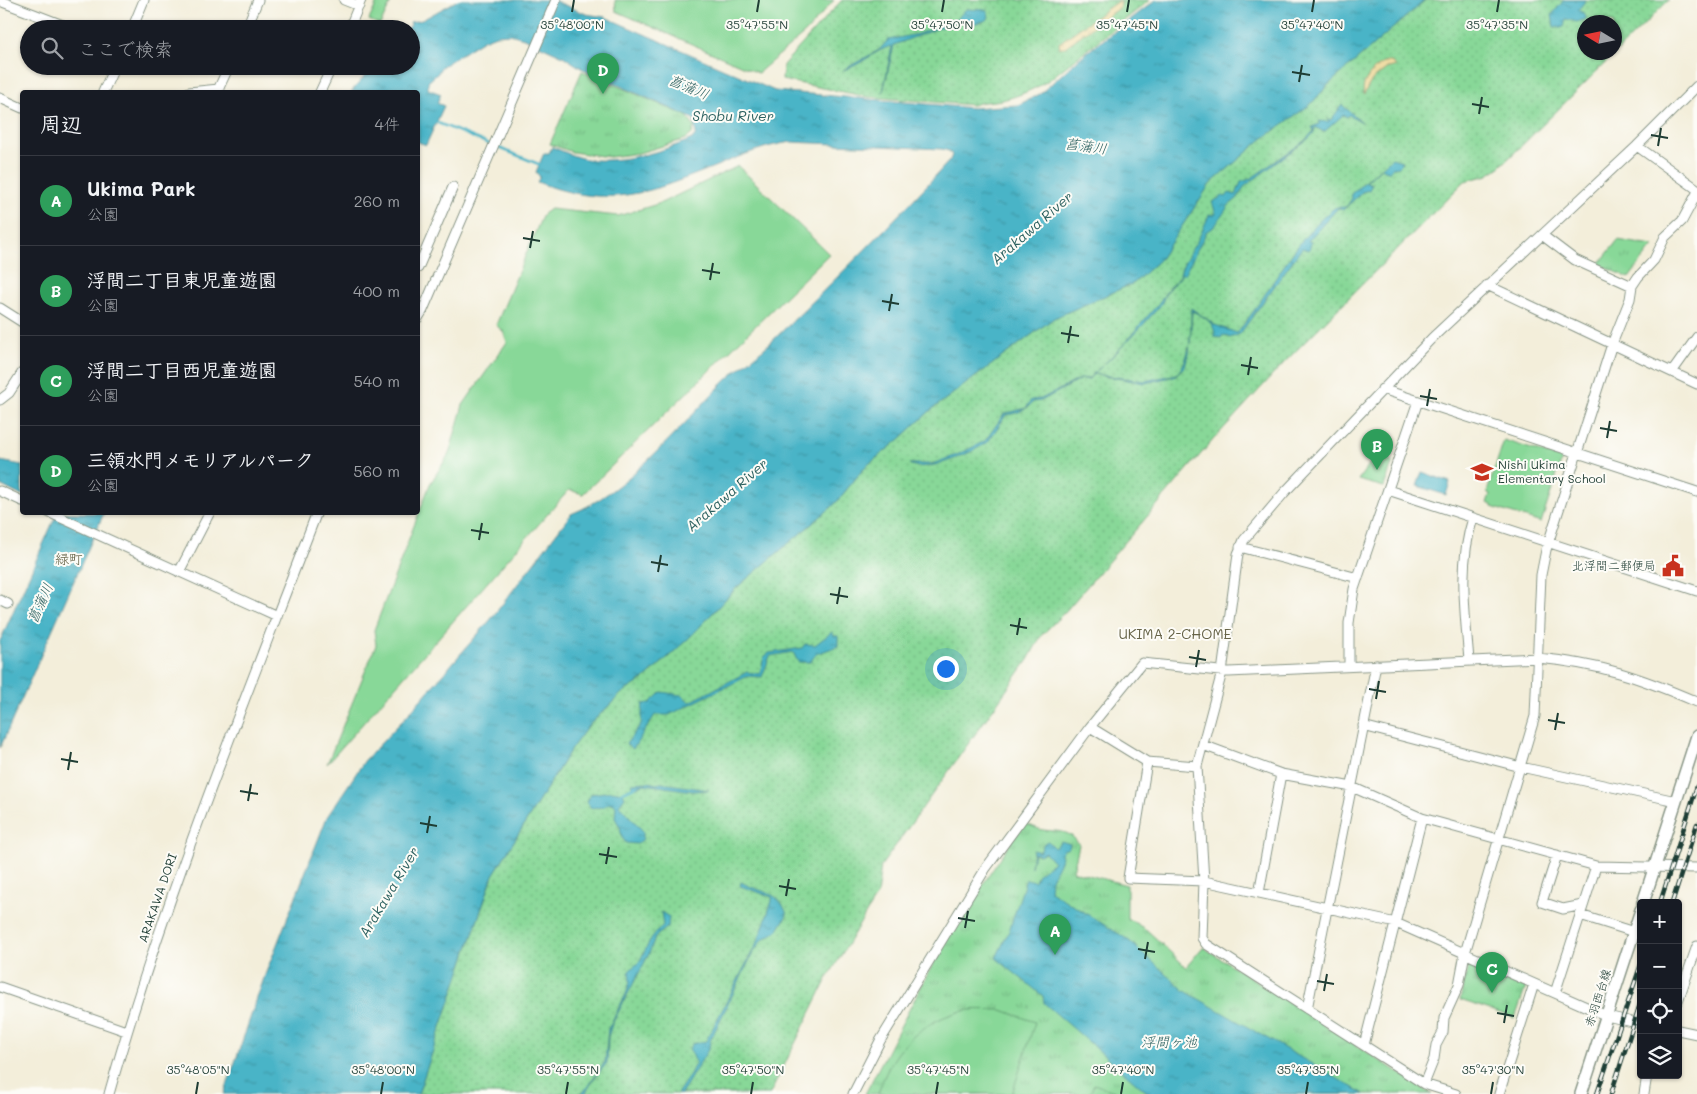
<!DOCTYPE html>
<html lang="ja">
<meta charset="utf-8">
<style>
:root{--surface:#171b24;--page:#242831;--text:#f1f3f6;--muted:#9ea1a6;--line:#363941;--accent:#c8321e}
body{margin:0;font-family:Mali,"Klee One",sans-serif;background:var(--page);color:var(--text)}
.controls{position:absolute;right:15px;bottom:15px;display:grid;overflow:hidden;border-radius:5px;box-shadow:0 1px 4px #0004}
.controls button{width:45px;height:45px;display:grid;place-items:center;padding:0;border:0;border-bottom:1px solid var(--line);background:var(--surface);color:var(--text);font:25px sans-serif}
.compass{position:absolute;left:1577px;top:15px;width:45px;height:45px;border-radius:50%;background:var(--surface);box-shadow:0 1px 4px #0004;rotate:280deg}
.you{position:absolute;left:945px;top:668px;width:18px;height:18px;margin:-12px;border:4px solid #fff;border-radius:50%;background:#1a73e8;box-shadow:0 0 0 8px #1a73e833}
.badge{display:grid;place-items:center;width:32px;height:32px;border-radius:50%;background:var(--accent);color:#fff;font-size:16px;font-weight:700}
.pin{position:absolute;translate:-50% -41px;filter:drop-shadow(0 1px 2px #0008)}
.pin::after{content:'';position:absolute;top:26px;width:18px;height:15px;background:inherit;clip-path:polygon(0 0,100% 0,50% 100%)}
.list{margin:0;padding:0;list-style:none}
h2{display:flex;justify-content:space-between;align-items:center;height:65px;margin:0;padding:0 20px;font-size:21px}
h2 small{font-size:16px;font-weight:400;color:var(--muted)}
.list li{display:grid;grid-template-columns:32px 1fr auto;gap:15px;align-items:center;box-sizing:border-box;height:90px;padding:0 20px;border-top:1px solid var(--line)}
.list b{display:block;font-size:19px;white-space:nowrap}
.list p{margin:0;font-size:16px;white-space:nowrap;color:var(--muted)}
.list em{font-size:16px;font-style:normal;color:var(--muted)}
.icon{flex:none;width:28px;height:28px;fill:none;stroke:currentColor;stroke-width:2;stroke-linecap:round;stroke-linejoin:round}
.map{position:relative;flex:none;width:1697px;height:1094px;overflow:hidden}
.search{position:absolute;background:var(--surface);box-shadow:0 1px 4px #0004;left:20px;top:20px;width:400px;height:55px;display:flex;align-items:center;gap:12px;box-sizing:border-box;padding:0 18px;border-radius:28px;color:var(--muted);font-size:19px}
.panel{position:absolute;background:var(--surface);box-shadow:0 1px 4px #0004;left:20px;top:90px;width:400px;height:425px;border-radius:5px}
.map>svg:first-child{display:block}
.grass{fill:url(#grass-dots);stroke:#548a66;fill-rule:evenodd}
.sand{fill:url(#sand-dots);stroke:#868c69}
.park{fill:url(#park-tufts);stroke:#548a66}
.garden{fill:#88d898;stroke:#548a66}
.water{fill:url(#water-ripples);stroke:#34787e}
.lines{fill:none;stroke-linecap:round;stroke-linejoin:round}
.stream{stroke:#49b4c7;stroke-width:2.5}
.minor-casing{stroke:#899687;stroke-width:11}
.major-casing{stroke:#899687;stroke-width:14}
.minor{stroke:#fff;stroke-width:9}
.major{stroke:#fff;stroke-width:11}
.rail-casing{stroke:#1f3d34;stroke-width:4.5}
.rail{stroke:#fdfcf7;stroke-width:2.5;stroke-dasharray:8;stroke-linecap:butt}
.ticks{fill:none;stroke:#1f3d34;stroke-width:2}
.labels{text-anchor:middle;stroke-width:4;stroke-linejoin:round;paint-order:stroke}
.poi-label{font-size:12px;fill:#1f3d34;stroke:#fdfcf7;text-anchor:start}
.street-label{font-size:12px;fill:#1f3d34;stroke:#fdfcf7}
.water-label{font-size:14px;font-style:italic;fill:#2c6160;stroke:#fdfcf7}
.neighbourhood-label{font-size:14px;fill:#666347;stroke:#fdfcf7}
.ticks-label{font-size:12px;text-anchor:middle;fill:#1f3d34;stroke:#fdfcf7;stroke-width:4;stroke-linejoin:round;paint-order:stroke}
</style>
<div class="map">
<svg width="1697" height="1094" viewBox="0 0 1697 1094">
<defs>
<pattern id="grass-dots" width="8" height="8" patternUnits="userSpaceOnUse" patternTransform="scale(1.25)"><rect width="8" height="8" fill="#88d898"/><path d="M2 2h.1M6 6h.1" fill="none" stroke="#75ba84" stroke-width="1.8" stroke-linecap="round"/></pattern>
<pattern id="sand-dots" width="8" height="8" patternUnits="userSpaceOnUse" patternTransform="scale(1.25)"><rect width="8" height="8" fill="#eeda9e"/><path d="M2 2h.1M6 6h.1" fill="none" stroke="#ccbc89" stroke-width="1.8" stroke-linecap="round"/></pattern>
<pattern id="park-tufts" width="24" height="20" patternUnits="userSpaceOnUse" patternTransform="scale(1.25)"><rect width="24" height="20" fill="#88d898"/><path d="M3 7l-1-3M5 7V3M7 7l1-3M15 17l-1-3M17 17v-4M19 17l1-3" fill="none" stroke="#75ba84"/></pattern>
<pattern id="water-ripples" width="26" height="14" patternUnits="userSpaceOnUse" patternTransform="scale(1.25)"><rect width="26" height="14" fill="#49b4c7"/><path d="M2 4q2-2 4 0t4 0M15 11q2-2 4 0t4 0" fill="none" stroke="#3c94a2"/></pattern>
</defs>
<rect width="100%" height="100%" fill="#fdfcf7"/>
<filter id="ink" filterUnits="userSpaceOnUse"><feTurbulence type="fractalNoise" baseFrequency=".02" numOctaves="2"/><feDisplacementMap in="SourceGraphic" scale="10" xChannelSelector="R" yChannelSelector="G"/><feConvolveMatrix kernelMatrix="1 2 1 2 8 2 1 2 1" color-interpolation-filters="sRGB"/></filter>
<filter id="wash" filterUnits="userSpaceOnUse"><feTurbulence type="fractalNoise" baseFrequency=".0096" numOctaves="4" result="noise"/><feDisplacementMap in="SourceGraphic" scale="20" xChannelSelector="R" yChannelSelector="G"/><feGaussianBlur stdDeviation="1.12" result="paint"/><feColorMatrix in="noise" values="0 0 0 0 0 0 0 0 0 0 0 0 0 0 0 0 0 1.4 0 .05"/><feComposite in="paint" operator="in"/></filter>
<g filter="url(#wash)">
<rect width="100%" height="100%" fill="#f3eeda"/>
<!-- grass -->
<path class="grass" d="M842,0h308l-104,82c-14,8 -29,15 -45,18 -10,2 -18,1 -28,5l-104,-8 -87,-17 1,-15z
M1425,0h244l-168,166 -13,9 -23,6 -182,183 -70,76 -148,172 -24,24 -13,24 -147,206 -4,29 -50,84 -57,115h-352l75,-219 78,-126 17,-23 34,-33 22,-14 47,-43 45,-48 98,-83 31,-38 35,-28 31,-29 123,-92 80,-35 26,-24 50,-75 51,-44 50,-36 17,-19zM1584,22h30v30h-30z"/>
<!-- sand -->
<path class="sand" d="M1118,1l3,1 -1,5 -55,40 -5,1 -1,-5z
M1386,62h5l5,4 -10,3 -14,11 -8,14c-4,-12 10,-27 22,-32z"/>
<!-- park -->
<path class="park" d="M582,71l105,45 7,11 -2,7 -6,5 -47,14 -29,4 -38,-5 -22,-8z
M1618,240l35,6 -24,32 -30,-14z
M1375,456l18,5 -9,26 -26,-7z
M1024,823c6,2 13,6 19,7 16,2 27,-1 36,15l-6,26 54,14v33l20,12 39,37 17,-20 229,147h-567l81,-155z
M1469,962l57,25 -11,31 -55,-18z"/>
<!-- garden -->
<path class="garden" d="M378,0h14l-12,25 -11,-5z
M615,0h219l-28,32 -48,41 -142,-62z
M738,166l91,88 -246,240 -14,-4 -242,274 49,-119 -2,-15 56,-146 19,-30 14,-49 44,-63 -4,-11 -7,-6 47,-111 7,-5 68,7 43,-13z
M1504,440l58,19 -21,64 -49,-16v-2l-5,-2 3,-9 -3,-2z
M1002,1010l33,12 -23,72h-134c12,-41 40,-71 81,-82 13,-4 29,-2 43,-2z
M1094,1084l28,10h-32z"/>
<!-- water -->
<path class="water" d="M458,0h95l33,14 19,3 170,74 197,17 46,-3 22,-11 42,-38 74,-56h269l-97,85 -17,19 -50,36 -51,44 -50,75 -26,24 -80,35 -123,92 -31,29 -35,28 -31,38 -98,83 -45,48 -47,43 -22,14 -34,33 -17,23 -78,126 -75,219h-194l41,-119 62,-158 38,-57 38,-40 88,-101 80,-105c54,-21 109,-87 149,-128 15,-15 33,-28 49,-42 62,-60 124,-121 181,-184l2,-5 -3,-4 -7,-2 -150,-7c-26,3 -49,13 -73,23 -70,28 -108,45 -182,17l3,-5 -4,-5 8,-19h5l3,-6c11,4 22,10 34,12 33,5 76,-7 106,-20l4,-5 -2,-15 -113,-51 -18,-12 -39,-18 -14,-4 -14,1 -13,5 -42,27 -3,6 -10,9v7l13,5 -4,9 7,3 -18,39 -8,-3v-50h-67l23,-26h37v-37h-4l4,-4 -1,-3 12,-2z
M1564,0h22l-8,10 7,4 1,5 -9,3 -11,-3 -2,8h-10l-2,-12z
M966,9l21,1 2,7 -2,3 -14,4 -16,-3 -63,24 -11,47 9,-46c-18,4 -31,20 -49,24l36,-20 9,-10 30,-6 39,-15z
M1342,105l20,17 -13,-7 -2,2 -4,-2 -19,17 -9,-5 -1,6 -5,5 -65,49 -7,12 -8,6 -14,21 -8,5 -23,44 -2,-2c-3,8 -6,8 -12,14 -5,5 -6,14 -11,20 -20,24 -43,45 -65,67l51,7 32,-7c15,-18 14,-43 14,-66l24,17 22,8c31,-37 58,-95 96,-124 5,-4 9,0 14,-3l5,-8 -1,-4 41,-36 10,3 -3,6 -7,1 -3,4 -8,-4 -15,14 6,2 -3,6 -7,2 -19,18 -5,-2 -30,33 3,1 -1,6 -2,2 -6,-2 -62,86 -10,4 -7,-3 -2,3 -6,-1c1,-14 -12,-21 -23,-26l-3,43 -4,12 -10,10 -30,7 -52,-9 -5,6 -5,-2 -42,23 -8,1c-7,8 -17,12 -27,13l-18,27c-16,11 -62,32 -79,22h23l27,-10 26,-13 19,-27 22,-6 5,-8 10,-1 39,-20h8l29,-27 41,-48 13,-19 8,-7c3,-13 8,-21 15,-32 6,-9 10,-20 15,-31l7,-1 -4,-12 11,-6 3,1 3,-4 7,2 5,-13 9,-3 53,-37 11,-11 -2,-4 7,-3v-3l10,1 -1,-3 3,1z
M0,461l22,4v31l-22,-11z
M1422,472l28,10 -4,13 -29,-9z
M57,513h47l-104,235v-107z
M832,632l2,4h4v10l-22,8 -6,8h-12l-5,-10 -23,4 -8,21 -14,-1 -79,39h-14l-22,34 -7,-5 15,-20 2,-20 7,-1 11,-11 20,3 9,7 57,-30 13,2 4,-17 5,-4 33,-5 3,-4 10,1z
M648,782l8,2 5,-1 48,7 -16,1 -49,-7 -11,4 -1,-2 1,-3z
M612,791l11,2 2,4 -6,8 24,26v8l-6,5 -11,-1 -4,-6 -2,-10 -5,-9 1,-12c-7,-6 -8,-1 -14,1 -3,1 -8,0 -11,1l-4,-6 4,-8z
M1048,841l7,7 6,-7 9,3 -1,4 -6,2 -2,4 1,3 -11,22 -1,12 77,48 58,52 179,103h-215l-105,-91 -1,-7 -47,-38 13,-27 17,-52 9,2 3,-7 16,-12 -9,-10 -5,3 -6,-2 -3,14 2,-17 7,2 4,-9z
M741,882c20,12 38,7 46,33l-9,15 -17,11 -8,12 -43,88 -1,7 -28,46h-4l13,-20 6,-12 -7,-13 3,-5 14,-3 53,-102 13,-38v-4l-32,-11z
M661,912l8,5 -1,10 -13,10 -6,17 -37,70 -4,13 -1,26 -12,14 -10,17h-3l23,-32 3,-33 18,-35 4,-13 -1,-10 10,-9 13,-25 11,-12z"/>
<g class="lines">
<!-- stream -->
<path class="stream" d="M433,121l108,44
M621,793l15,-7"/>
</g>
</g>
<g filter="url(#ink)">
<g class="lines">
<!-- minor casing -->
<g class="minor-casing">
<path id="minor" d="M344,0l15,6
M0,1l73,28
M132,29l12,-29
M246,29l12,-29
M349,29l12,-29
M103,92l12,-26
M189,92l30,-3
M217,92l12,-26
M320,92l12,-26
M0,98l22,10
M1637,146l60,43
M1542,235l33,25 57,26
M418,268l35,-81
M1487,285l210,99
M0,308l22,14
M418,318l5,-8 133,-310
M1672,372l25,-35
M1382,389l315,103
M0,400l9,-7 13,-20
M1388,490l309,101
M0,491l22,10
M48,512l229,104
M1240,547l118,31
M179,572l31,-60
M0,600l8,4
M1469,660c-4,-48 -11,-95 4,-142
M1349,666v-43l5,-34 64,-188
M1363,726l158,41 155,34
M1090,727l57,35 50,4
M1203,745l78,29 71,13 70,31 174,48 101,2
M1147,762l-19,116 76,3 192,42 211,93 34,8
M1557,855l-15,47 21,7 20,-4
M1259,893l22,-119
M1580,915l54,17
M0,987l126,44
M1555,993l41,-127
M1678,1001l19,-55
M1307,1009l69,-344
M1678,1030l19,4
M1364,1045l58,-227
M1424,1084l10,-25 2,-14 7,-13 1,-14 15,-33 6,-32 70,-237 6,-141 5,-25 66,-206 18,-45 2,-13 6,-9 16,-17 11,-23 17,-16 15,-28
M109,1094c56,-199 134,-389 208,-582
M853,1094l27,-53 106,-173 104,-141 52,-64 87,9 309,-14c63,6 101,19 159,44
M1456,1094l-32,-10 -218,-140 -4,-6 2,-57 -7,-115 25,-94 16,-118 6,-14 40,-47 148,-155 205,-192 60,-60
M1499,1094l35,-110
M1644,1094l3,-19"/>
</g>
<!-- major casing -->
<g class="major-casing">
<path id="major" d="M1643,903l54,-167
M1581,1094l60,-184"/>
</g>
<!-- minor -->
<use href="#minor" class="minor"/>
<!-- major -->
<use href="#major" class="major"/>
<!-- rail casing -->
<g class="rail-casing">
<path id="rail" d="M1660,903l37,-117
M1672,903l25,-79
M1597,1094l44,-130
M1611,1094l30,-93"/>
</g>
<!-- rail -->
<use href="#rail" class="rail"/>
</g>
</g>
<!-- ticks -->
<path class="ticks" d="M572,12l2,-12M757,12l2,-12M942,12l2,-12M1127,12l2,-12M1312,12l2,-12M1497,12l2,-12M1292,72l18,3M1299,82l3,-17M1472,104l17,3M1479,114l3,-17M1651,135l17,3M1658,146l3,-18M523,238l17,3M530,248l3,-17M702,270l18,3M710,280l3,-17M882,301l17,3M889,311l3,-17M1061,333l18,3M1068,343l3,-17M1241,365l17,3M1248,375l3,-18M1420,396l17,3M1427,406l3,-17M1600,428l17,3M1607,438l3,-17M471,530l18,3M479,540l3,-17M651,562l17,3M658,572l3,-17M830,594l18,3M837,604l3,-17M1010,625l17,3M1017,635l3,-17M1189,657l17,3M1196,667l3,-17M1369,689l17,3M1376,699l3,-18M1548,720l17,3M1555,730l3,-17M61,759l17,3M68,770l3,-18M240,791l18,3M248,801l3,-17M420,823l17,3M427,833l3,-17M599,854l18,3M606,864l3,-17M779,886l17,3M786,896l3,-17M958,918l17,3M965,928l3,-17M1138,949l17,3M1145,959l3,-17M1317,981l17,3M1324,991l3,-17M1497,1013l17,3M1504,1023l3,-18M196,1094l2,-12M381,1094l2,-12M566,1094l2,-12M751,1094l2,-12M936,1094l2,-12M1121,1094l2,-12M1306,1094l2,-12M1491,1094l2,-12"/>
<!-- icons -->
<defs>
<g id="school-bare" transform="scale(1.725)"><path d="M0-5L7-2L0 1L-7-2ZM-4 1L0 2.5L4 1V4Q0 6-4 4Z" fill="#c8321e" stroke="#fdfcf7" stroke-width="2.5" paint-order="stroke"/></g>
<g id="civic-bare" transform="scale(1.725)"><path d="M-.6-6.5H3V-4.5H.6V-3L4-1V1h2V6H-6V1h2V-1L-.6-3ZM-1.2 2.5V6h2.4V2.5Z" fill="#c8321e" stroke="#fdfcf7" stroke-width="2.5" paint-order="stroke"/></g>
</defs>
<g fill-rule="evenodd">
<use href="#school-bare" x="1482" y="472"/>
<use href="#civic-bare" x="1673" y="566"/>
</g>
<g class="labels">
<!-- poi labels -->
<g class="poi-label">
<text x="1498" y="469">Nishi Ukima<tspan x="1498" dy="14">Elementary School</tspan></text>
<text x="1656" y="570" text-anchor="end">北浮間二郵便局</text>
</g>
<!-- street labels -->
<g class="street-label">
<text transform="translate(158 898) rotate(-71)" y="4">ARAKAWA DORI</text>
<text transform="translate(1598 998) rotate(-72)" y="4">赤羽西台線</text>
</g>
<!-- water labels -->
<g class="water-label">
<text transform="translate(689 87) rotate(23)" y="5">菖蒲川</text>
<text x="733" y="121">Shobu River</text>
<text transform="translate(1086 146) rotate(8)" y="5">菖蒲川</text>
<text transform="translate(1032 228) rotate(-41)" y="5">Arakawa River</text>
<text transform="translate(727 495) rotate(-41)" y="5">Arakawa River</text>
<text transform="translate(40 603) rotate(-66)" y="5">菖蒲川</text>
<text transform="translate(389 892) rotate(-59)" y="5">Arakawa River</text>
<text x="1169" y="1047">浮間ヶ池</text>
</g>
<!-- neighbourhood labels -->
<g class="neighbourhood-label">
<text x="69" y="564">緑町</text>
<text x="1175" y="639">UKIMA 2-CHOME</text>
</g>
</g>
<g class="ticks-label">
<text x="572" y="29">35°48'00"N</text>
<text x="757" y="29">35°47'55"N</text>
<text x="942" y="29">35°47'50"N</text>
<text x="1127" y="29">35°47'45"N</text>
<text x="1312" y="29">35°47'40"N</text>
<text x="1497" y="29">35°47'35"N</text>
<text x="198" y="1074">35°48'05"N</text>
<text x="383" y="1074">35°48'00"N</text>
<text x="568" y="1074">35°47'55"N</text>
<text x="753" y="1074">35°47'50"N</text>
<text x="938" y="1074">35°47'45"N</text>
<text x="1123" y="1074">35°47'40"N</text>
<text x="1308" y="1074">35°47'35"N</text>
<text x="1493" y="1074">35°47'30"N</text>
</g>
</svg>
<div class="controls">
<button>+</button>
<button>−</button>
<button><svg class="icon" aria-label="locate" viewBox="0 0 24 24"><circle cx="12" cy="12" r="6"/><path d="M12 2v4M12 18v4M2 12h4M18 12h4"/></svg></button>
<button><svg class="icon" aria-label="layers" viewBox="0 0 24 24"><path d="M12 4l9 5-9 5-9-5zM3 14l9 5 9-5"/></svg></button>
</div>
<svg class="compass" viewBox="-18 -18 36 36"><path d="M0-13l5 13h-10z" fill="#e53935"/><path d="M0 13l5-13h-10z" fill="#9ea1a6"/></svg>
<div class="you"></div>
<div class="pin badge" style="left:1055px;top:955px;background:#2e9e5b">A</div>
<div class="pin badge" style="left:1377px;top:470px;background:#2e9e5b">B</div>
<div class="pin badge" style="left:1492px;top:993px;background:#2e9e5b">C</div>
<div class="pin badge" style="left:603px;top:94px;background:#2e9e5b">D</div>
<div class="search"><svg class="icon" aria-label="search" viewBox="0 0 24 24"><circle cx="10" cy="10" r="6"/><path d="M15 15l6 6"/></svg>ここで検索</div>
<section class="panel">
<h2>周辺<small>4件</small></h2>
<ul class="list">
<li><span class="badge" style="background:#2e9e5b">A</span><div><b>Ukima Park</b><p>公園</p></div><em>260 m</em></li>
<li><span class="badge" style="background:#2e9e5b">B</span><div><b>浮間二丁目東児童遊園</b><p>公園</p></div><em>400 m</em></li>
<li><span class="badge" style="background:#2e9e5b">C</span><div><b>浮間二丁目西児童遊園</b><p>公園</p></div><em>540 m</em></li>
<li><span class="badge" style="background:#2e9e5b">D</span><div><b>三領水門メモリアルパーク</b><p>公園</p></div><em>560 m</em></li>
</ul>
</section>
</div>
